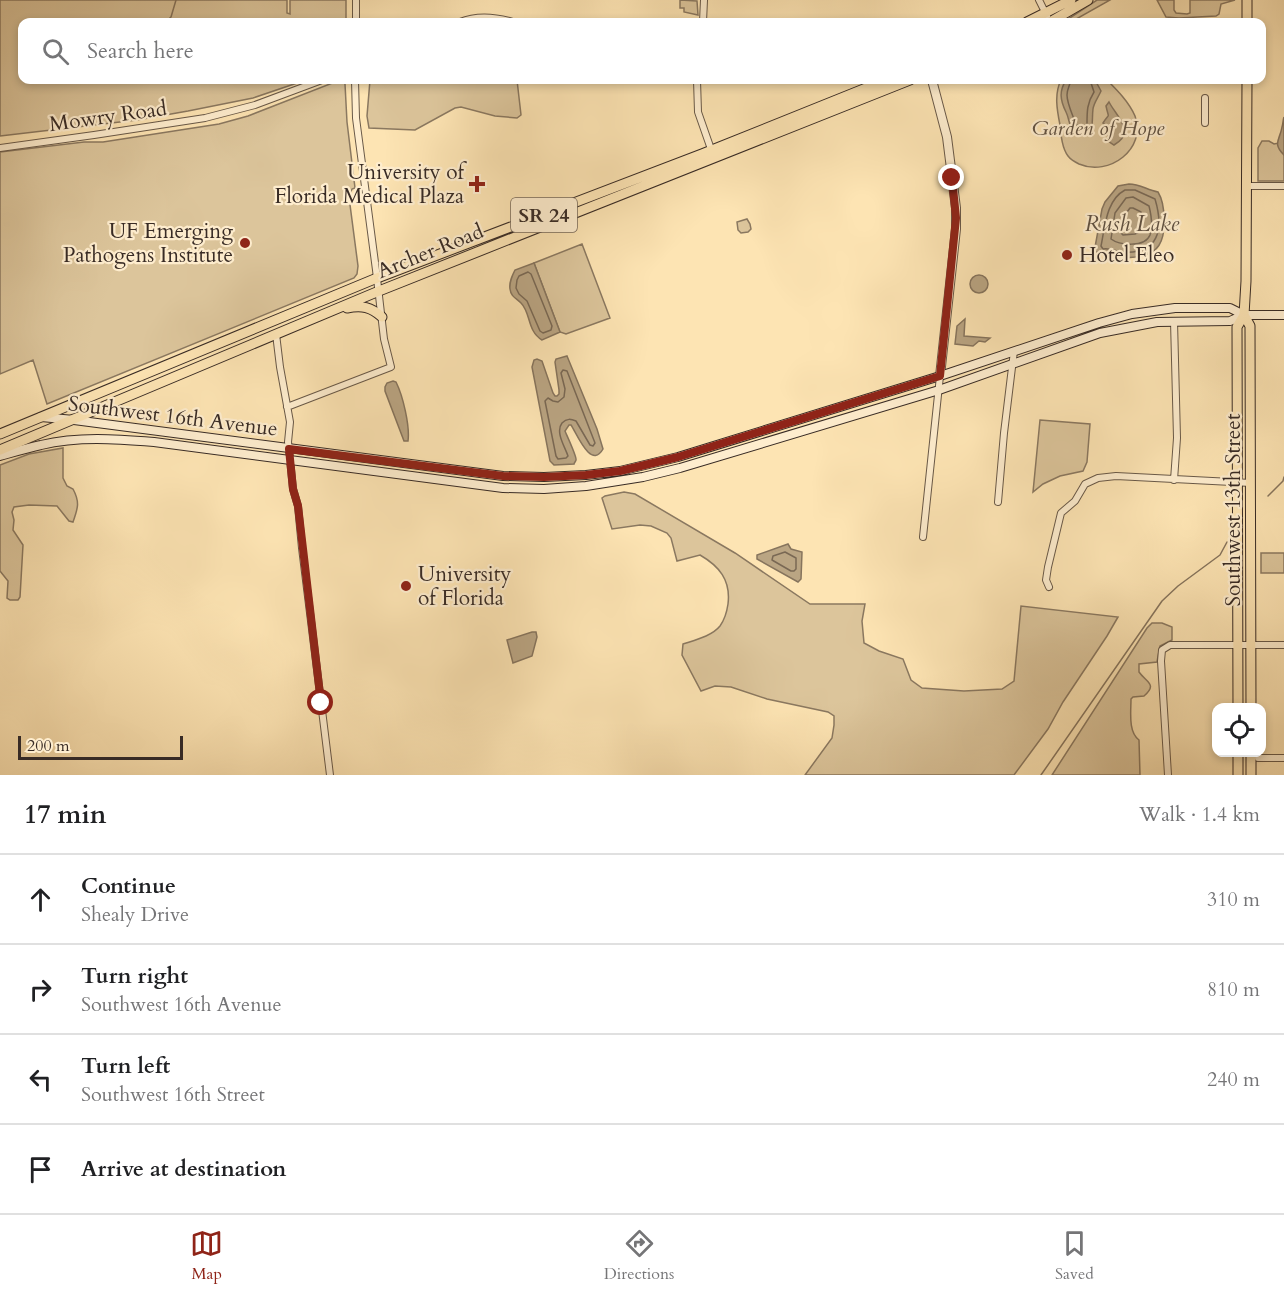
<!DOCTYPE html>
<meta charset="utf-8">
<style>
:root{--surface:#fff;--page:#f6f6f6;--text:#202124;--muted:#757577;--line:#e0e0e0;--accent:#8f2418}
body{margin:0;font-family:Cardo,serif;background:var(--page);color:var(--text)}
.controls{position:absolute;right:18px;bottom:18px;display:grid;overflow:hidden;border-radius:12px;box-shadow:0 3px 9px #0003}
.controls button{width:54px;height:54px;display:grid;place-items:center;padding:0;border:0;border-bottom:2px solid var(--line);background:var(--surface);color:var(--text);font:30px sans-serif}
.scale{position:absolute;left:18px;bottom:15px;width:165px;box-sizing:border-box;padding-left:6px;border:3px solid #382b25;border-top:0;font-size:16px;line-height:21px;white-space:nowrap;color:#382b25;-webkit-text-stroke:4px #feedce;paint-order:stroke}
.stop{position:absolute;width:18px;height:18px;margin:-14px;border:4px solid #8f2418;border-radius:50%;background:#fff}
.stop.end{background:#8f2418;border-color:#fff;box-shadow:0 2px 6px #0008}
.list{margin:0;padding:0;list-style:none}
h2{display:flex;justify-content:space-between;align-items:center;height:78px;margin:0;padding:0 24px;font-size:26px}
h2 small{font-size:20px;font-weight:400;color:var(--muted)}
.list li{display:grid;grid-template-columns:39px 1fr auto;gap:18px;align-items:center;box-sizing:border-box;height:90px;padding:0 24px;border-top:2px solid var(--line)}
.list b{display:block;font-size:22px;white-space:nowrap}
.list p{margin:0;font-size:20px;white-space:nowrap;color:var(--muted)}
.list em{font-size:20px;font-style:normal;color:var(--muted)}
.icon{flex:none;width:33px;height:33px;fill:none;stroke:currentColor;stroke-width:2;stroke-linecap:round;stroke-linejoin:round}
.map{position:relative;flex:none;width:1284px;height:775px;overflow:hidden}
.search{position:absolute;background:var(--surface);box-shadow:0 3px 9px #0003;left:18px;right:18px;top:18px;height:66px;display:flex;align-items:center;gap:15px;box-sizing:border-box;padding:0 21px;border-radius:12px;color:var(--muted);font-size:22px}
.sheet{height:438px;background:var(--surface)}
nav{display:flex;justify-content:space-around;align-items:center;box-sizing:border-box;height:84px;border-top:2px solid var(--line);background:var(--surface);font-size:16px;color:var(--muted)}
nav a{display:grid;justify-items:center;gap:3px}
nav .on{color:var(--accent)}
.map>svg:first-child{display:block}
.green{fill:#dcc59b;stroke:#8a7860;stroke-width:1.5}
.water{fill:#baa583;stroke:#86745d;stroke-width:1.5}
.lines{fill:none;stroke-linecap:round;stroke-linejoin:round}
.shore{stroke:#796854;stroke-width:1.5}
.stream{stroke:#86745d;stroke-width:1.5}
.minor-casing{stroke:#695948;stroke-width:8}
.tertiary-casing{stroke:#695948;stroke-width:10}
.secondary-casing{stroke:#382b25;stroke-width:10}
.primary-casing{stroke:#382b25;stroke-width:11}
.minor{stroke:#feedce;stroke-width:6}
.tertiary{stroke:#feedce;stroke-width:8}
.secondary{stroke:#feedce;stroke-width:8}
.primary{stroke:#fde4b3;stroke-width:9}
.route{stroke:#8f2418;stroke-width:8}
.poi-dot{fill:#8f2418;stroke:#feedce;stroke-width:2}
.labels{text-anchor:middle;stroke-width:4.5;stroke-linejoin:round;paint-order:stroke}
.shield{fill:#feedce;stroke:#736558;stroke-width:1.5}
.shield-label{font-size:20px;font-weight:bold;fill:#382b25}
.street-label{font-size:21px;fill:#382b25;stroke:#feedce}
.park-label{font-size:21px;font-style:italic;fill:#615242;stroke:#feedce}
.poi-label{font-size:21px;fill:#382b25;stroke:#feedce;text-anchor:end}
.water-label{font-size:22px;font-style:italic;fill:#5f5041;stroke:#feedce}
</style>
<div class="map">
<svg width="1284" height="775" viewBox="0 0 1284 775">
<rect width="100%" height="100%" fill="#fde4b3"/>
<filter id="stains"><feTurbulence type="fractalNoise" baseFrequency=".00333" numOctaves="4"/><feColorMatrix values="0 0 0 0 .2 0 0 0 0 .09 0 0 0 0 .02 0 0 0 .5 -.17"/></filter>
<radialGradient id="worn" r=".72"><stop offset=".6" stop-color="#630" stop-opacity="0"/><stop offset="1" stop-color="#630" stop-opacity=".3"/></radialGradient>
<!-- green -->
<path class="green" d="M0,0h287v13l3,1v-14h56v22h-324v58h284l-53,18 -65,13 -51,9 -137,16z
M680,0l17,1 1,14 -14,-3v-4h-4z
M1097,0h13l-39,22 -6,-1z
M1157,0h17v10l2,3 11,1 3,-1v-13h45l-14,4 -2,10 -3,2 -37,2 -13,-1z
M340,80l3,1 2,3 2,38 8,66 -3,1 -3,8 9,69 -1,8 -3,4 -307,126 -14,-44 -33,14v-222l84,-10h19l116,-18 29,-8z
M370,80h147l4,35 -4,3 -22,-2 -34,-9 -6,1 -40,22 -46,-2 -2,-12z
M1061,80h46c10,10 22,22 28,36 12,33 -26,61 -56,48 -4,-2 -8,-4 -11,-8 -6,-8 -7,-21 -8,-31 -3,-15 -6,-31 1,-45z
M1262,141h7l5,3 10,-2v39h-26v-33z
M747,219l3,5 1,5 -3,3 -7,1 -3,-3 -1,-8z
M582,244l28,74 -44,16 -6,-2 -26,-69z
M1040,420l50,4 -3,38 -4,9 -23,5 -17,8 -10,8z
M63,448v30l4,8 6,3c7,13 5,19 0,33l-4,-1 -12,-15 -28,-1 -15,2 -2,5 2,8 -1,10 10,15 -3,52 -2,3h-8l-3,-2 1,-17 -8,-10v-106l29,-11z
M624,492l11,2 100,59 75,51h55l-3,17 2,22 15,8 24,8 8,21 11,8 42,3 38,-2 12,-8 7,-75 97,11 -11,19 -44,66 -15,27 -34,46h-209l27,-37 2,-13v-9l-6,-4 -61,-13 -36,-12 -16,-1 -14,5 -19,-36 1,-11c12,-4 29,-8 37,-18 5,-7 7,-15 8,-22 3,-24 -9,-38 -28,-49l-23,6 -6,-23 -4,-5 -16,-7 -11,-1 -28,4 -10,-31 3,-2z
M1261,553h23v20h-23z
M1152,623h10l10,4v13l-12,6 -3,16 -18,2v8c7,10 19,12 5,24l-11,1 -2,2c0,13 -3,33 8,41l1,35h-88l95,-147z"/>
<!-- water -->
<path class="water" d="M1066,80h29l6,11c-3,7 -7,11 -8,18 -2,16 4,30 -20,22 -4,-6 -4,-13 -7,-19 -6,-12 -7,-21 0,-32z
M1109,102c7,14 28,30 5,43l-6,-4v-14l-5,-4c7,-11 6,-3 3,-17z
M1284,117v38c-12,-12 -4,-15 -2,-28 1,-3 1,-7 2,-10z
M1129,184c11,0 18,6 29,8 5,8 6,17 6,27 1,22 -5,36 -29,38 -4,0 -10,2 -14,1 -3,0 -6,-2 -9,-3 -7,-2 -10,1 -17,-4v-4l7,-38 3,-7 13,-16z
M534,263l26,69 -18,8c-15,-9 -11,-27 -21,-37 -5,-5 -10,-6 -11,-14 -1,-7 2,-13 5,-19z
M970 284a9 9 0 1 1 18 0a9 9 0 1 1-18 0Z
M965,319l-1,17 26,2 -5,4 -6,-1 -6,5 -18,-2 2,-18z
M567,356l30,73 6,20c-12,21 -26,-15 -32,-24h-2l-4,6c2,5 12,26 11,29 0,1 -2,3 -2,4l-20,1 -4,-4 -18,-94 2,-7 3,-1 5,2 11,32 2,3h2l2,-2v-4l-4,-28 1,-3z
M393,381l3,1c7,14 14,44 12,59h-4l-19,-50v-4l2,-4z
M788,544l3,5 11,3 -1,27 -3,3 -41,-23v-4z
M532,632h4l1,5 -5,19 -19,7 -6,-23z"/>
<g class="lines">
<!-- shore -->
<path class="shore" d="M1071,80c-1,5 -4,9 -4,15 0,9 6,20 9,30l7,2 4,-3c0,-13 0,-21 7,-32l-4,-12
M1125,190h10l20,9c9,30 4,56 -33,53 -7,-1 -11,-4 -19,-3l-2,-3c4,-19 5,-46 24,-56z
M1133,197l16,9c2,8 4,20 1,29 -5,13 -31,10 -39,4l4,-26 11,-15z
M1133,208l8,4v19l-6,3 -12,1 -3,-3 4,-16 6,-8z
M528,272l3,2 21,52 -1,4 -8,3 -3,-2 -13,-30 -8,-7 -3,-6 1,-8 2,-4z
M563,370l4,1 28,72 -2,3 -3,-1 -14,-24c-5,-2 -9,-3 -14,2 -7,9 3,24 6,33l-2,2 -8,1 -2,-3 -11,-55 3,-3 5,3 5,1 6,-5 1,-8 -4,-16z
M785,552l11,6v11l-2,2h-3l-19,-11 1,-4z"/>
<!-- stream -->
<path class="stream" d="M165,22l6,-5 5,-17
M1268,496l15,-15 1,-4
M1041,775l121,-174 16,-15 42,-31 7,-13"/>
<!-- minor casing -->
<g class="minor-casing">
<path id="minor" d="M1039,0l8,16
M356,22v-22
M460,22c17,-7 36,-5 53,0
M703,22l1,-22
M697,80l1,32 14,40
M1205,123v-25
M0,148l94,-13 111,-17 50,-13 67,-25
M1247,186h37
M1174,321l3,117 -3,42
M276,334l4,33 10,55 -2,20 2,17 3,30 5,17 4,42 28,227
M287,407l104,-40 -7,-28 -8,-69 -20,-152 -1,-38
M998,502l6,-69 10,-82
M923,537l17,-161
M1049,587l-3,-7 2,-13 13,-54 14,-12 10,-17 13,-6 18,-2 135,7
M1258,758h26
M1168,775l-7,-114 1,-11 8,-5h114"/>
</g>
<!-- tertiary casing -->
<g class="tertiary-casing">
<path id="tertiary" d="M932,80l15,57 9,71v21l-16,147"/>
</g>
<!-- secondary casing -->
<g class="secondary-casing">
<path id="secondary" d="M41,417l33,3 429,56 41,1 42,-2 34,-4 58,-14 262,-81 159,-53 33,-9 43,-6h55l14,7
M0,456c14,-4 27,-8 41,-11 37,-9 75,-6 113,-3l349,46 41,1 42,-3 57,-9 37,-9 259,-78 161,-57 57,-11 73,-1 14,-6h40"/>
</g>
<!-- primary casing -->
<g class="primary-casing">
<path id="primary" d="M1247,0v22
M1027,22l44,-22
M1050,22l38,-22
M347,308c15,-3 24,-1 35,9
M1244,315l6,11 1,382
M0,434l377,-156 325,-124 184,-74
M0,450l379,-159 531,-211
M1238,708l-1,-381 7,-12 2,-34 1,-201
M1238,752v23
M1251,775v-23"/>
</g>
<!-- minor -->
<use href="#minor" class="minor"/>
<!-- tertiary -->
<use href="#tertiary" class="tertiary"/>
<!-- secondary -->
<use href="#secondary" class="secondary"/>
<!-- primary -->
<use href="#primary" class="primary"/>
</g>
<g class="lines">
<!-- route -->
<path class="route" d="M321,703l-23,-197 -5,-17 -4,-40 214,27 41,1 42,-2 34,-4 58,-14 262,-81 16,-158 -4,-40"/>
</g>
<!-- markers -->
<g class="poi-dot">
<path d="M474 175h6v6h6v6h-6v6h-6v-6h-6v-6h6z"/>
<circle cx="245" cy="243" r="6"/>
<circle cx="1067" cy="255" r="6"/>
<circle cx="406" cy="586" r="6"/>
</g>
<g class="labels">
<!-- shield labels -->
<rect class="shield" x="511" y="198" width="66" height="34" rx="4.5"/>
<g class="shield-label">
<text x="544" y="222">SR 24</text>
</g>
<!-- street labels -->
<g class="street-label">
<text transform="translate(108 116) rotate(-8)" y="7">Mowry Road</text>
<text transform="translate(430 251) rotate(-22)" y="7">Archer Road</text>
<text transform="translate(173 416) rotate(7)" y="7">Southwest 16th Avenue</text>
<text transform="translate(1233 510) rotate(-90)" y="7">Southwest 13th Street</text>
</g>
<!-- park labels -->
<g class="park-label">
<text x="1098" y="135">Garden of Hope</text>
</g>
<!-- poi labels -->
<g class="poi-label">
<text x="464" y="179">University of<tspan x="464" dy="24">Florida Medical Plaza</tspan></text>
<text x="233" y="238">UF Emerging<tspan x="233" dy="24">Pathogens Institute</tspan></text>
<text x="1079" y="262" text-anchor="start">Hotel Eleo</text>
<text x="418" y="581" text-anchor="start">University<tspan x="418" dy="24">of Florida</tspan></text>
</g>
<!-- water labels -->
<g class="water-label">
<text x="1132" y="231">Rush Lake</text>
</g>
</g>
<rect width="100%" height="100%" filter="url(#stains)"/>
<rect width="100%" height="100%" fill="url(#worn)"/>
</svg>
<div class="controls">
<button><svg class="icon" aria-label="locate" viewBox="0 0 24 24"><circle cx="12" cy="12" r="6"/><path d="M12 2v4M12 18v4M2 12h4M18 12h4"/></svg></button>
</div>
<div class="scale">200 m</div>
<div class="stop" style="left:321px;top:703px"></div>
<div class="stop end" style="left:952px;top:178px"></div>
<div class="search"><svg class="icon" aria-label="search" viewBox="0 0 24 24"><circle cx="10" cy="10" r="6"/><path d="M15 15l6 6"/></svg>Search here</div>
</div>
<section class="sheet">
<h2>17 min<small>Walk · 1.4 km</small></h2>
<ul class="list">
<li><svg class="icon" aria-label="ahead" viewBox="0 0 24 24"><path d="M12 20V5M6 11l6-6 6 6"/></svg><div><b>Continue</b><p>Shealy Drive</p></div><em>310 m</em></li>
<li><svg class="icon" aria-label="right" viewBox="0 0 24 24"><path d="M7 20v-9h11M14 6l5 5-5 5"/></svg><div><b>Turn right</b><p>Southwest 16th Avenue</p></div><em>810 m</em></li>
<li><svg class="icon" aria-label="left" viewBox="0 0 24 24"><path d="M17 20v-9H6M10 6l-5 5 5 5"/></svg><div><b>Turn left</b><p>Southwest 16th Street</p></div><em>240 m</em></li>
<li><svg class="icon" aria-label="arrive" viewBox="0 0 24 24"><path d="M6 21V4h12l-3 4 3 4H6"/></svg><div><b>Arrive at destination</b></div></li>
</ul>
</section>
<nav>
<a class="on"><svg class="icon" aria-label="map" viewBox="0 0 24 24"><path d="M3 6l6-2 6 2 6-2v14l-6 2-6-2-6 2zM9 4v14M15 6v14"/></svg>Map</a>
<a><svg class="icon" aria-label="directions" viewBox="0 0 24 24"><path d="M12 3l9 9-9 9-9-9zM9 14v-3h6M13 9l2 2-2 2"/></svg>Directions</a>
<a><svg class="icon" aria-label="saved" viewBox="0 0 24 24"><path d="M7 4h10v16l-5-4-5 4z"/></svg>Saved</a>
</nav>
